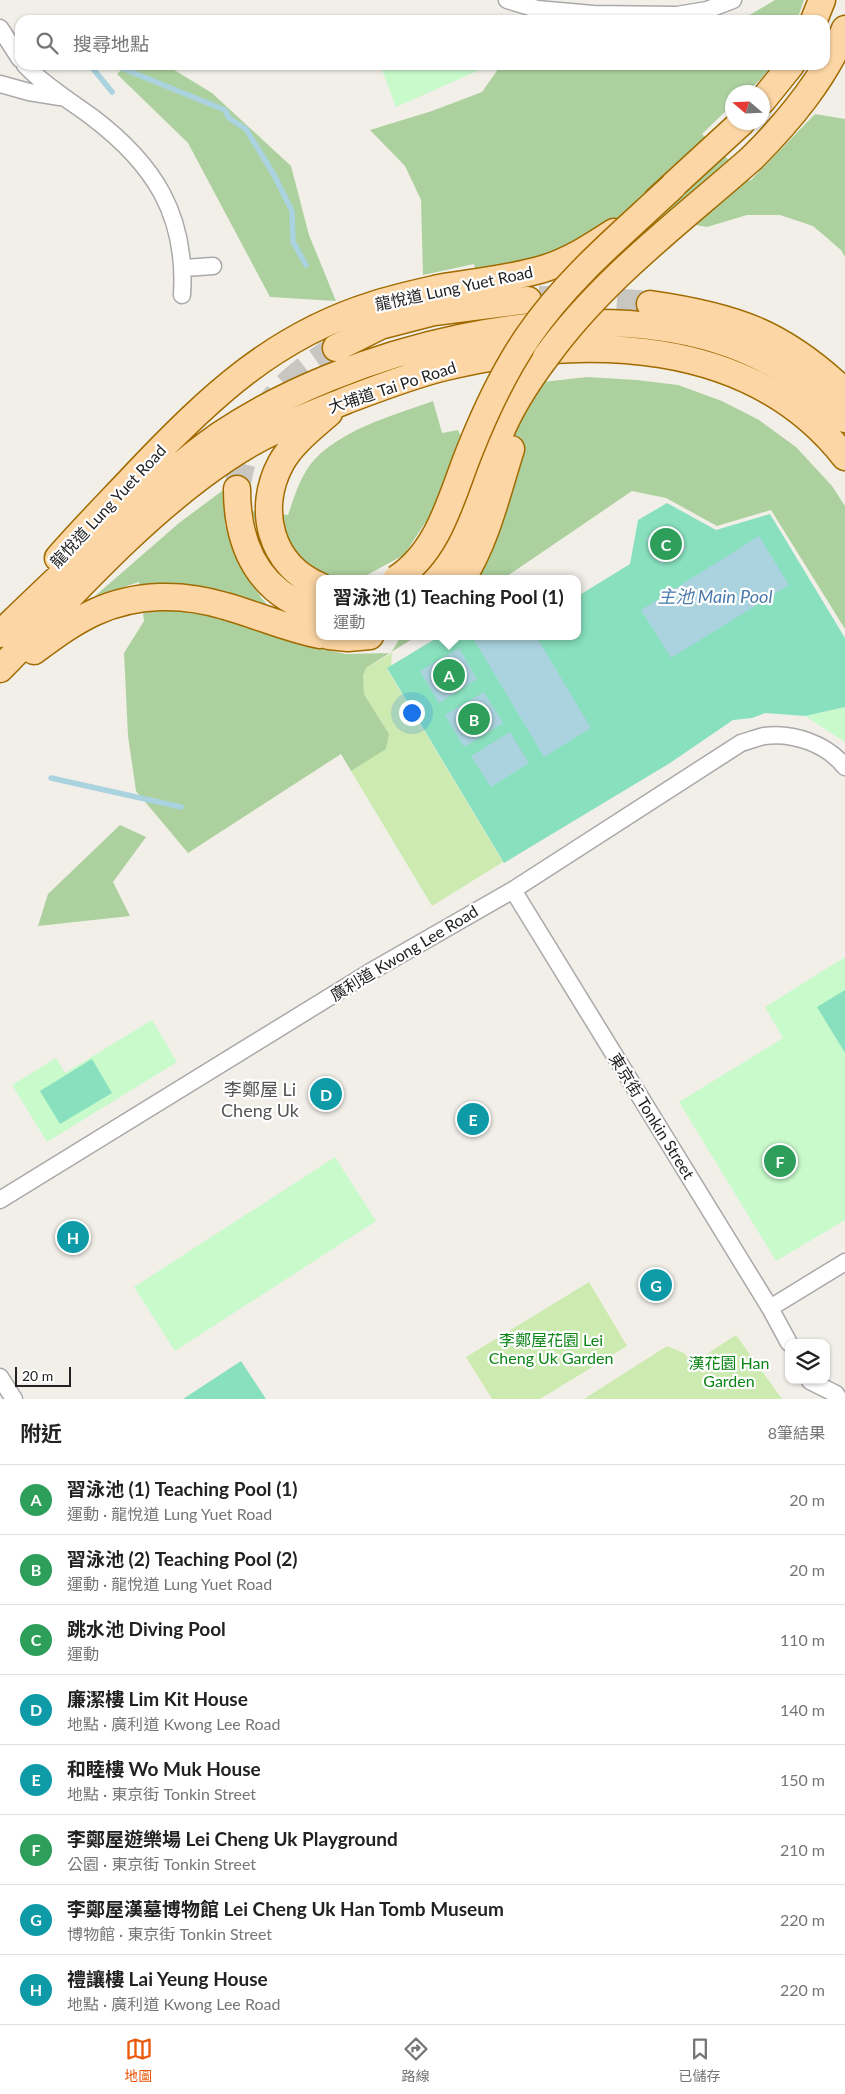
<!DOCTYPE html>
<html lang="zh-TW">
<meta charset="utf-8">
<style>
:root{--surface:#fff;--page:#f6f6f6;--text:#222;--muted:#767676;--line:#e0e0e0;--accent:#ea580c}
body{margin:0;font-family:Lato,"Noto Sans TC",sans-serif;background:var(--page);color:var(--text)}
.controls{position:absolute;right:15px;bottom:15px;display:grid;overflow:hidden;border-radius:10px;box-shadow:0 1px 4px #0004}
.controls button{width:45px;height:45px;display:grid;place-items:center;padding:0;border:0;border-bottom:1px solid var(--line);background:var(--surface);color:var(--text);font:25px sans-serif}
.compass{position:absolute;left:725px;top:85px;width:45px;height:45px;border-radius:50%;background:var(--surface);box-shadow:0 1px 4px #0004;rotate:289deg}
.scale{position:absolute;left:15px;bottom:12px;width:56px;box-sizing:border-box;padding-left:5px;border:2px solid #222;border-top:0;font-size:14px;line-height:18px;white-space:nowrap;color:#222;-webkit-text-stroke:4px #fff;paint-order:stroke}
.you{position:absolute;left:411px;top:712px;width:18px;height:18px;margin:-12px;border:4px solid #fff;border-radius:50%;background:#1a73e8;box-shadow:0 0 0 8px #1a73e833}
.badge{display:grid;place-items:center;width:32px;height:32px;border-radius:50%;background:var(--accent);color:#fff;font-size:16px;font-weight:700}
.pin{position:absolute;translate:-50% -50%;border:2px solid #fff;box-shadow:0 1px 5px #0006}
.popup{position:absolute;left:316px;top:575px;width:265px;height:65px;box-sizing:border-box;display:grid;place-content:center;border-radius:10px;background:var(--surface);filter:drop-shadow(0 1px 4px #0005);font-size:16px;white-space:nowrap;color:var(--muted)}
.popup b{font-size:19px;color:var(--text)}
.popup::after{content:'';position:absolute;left:50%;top:100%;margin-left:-10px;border:10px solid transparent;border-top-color:var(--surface)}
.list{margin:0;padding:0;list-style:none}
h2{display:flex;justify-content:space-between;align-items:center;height:65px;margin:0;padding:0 20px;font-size:21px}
h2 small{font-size:16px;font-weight:400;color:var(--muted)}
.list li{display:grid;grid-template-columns:32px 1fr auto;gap:15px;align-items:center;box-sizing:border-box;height:70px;padding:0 20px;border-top:1px solid var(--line)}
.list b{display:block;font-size:19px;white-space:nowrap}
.list p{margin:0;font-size:16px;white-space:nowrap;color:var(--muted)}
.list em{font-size:16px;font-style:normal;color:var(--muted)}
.icon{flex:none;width:28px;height:28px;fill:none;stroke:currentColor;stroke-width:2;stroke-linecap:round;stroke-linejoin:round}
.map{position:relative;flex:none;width:845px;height:1399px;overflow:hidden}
.search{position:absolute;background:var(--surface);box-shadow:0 1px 4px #0004;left:15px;right:15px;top:15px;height:55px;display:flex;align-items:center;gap:12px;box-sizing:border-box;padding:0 18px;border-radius:15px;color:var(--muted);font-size:19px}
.sheet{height:625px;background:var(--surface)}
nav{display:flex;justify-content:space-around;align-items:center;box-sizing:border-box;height:70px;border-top:1px solid var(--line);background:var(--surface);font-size:14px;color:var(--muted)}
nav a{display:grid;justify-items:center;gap:2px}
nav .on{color:var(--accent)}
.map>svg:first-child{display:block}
.grass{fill:#cdebb0}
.forest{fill:#add19e}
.park{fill:#c8facc}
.pitch{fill:#88e0be}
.water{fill:#aad3df}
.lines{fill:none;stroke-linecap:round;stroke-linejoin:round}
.stream{stroke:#aad3df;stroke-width:5.5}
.primary-tunnel{stroke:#c8c6c1;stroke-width:26;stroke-dasharray:26 13;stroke-linecap:butt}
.minor-casing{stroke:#a9a9a9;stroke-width:19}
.primary-casing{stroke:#a06b00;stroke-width:29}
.minor{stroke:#fff;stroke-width:16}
.primary{stroke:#fcd6a4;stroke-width:26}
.primary-bridge-casing{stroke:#a06b00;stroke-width:29;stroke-linecap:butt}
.primary-bridge{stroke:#fcd6a4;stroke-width:26}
.labels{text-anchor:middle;stroke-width:4.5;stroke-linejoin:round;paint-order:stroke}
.street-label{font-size:16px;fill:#222;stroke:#fff}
.park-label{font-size:16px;fill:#0c8416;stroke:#fff}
.water-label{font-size:18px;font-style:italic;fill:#4a7aab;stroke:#fff}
.neighbourhood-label{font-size:18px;fill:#555;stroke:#fff}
</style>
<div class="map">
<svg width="845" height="1399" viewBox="0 0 845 1399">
<rect width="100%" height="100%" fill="#f2efe9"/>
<!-- grass -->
<path class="grass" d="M392,653l-1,13 -4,3 116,193 -71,44 -81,-135 35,-23 3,-14 -25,-40 -1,-18 3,-8z
M589,1282l38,64 -87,53h-48l-26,-42z
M736,1335l46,64h-198l83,-53 17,7 9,10z"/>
<!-- forest -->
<path class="forest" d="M775,0h29l-7,20h-56z
M126,65h40l46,28 79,73 18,69 27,66 -66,-4 -82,-154 -71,-69z
M501,65h271l-12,15 -14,12h-14v13l-30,29 48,47 65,-67 30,5v138l-4,-7 -28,-24 -33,-11h-33l-40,12 -34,-6 -28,6 -165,66 -6,-29 -51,11 -2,-75 -16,-34 -35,-36 62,-19 50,-19z
M587,377l50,3 41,5 44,16 37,19 37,27 36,39 13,20v123l-74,-119 -54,16 -51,-28 -34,-7 -129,88h-71l83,-194z
M433,401l9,32 16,-3 5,11 -25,62 -34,52 -39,21 -12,3h-33l-54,-30 -15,-38 37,4c6,-17 11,-35 22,-50 26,-34 84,-50 123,-64z
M226,488l-1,37 14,38 21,33 39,48 47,10 45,-1 10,-17h16l-51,32 -3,8 1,18 25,40 -3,15 -35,22 -10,-17 -153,99 -52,-62 -8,-55 -4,-83 20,-32 -5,-39 -44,14 84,-73z
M120,825l26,12 -33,45 17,34 -92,10 10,-32z"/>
<!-- park -->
<path class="park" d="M380,65h111l-95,42z
M845,707v35l-40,-26z
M845,957v263l-69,41 -97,-159 104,-64 -18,-31z
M152,1020l25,42 -130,80 -35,-57 44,-27 9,15z
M335,1157l41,64 -201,130 -41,-64z"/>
<!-- pitch -->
<path class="pitch" d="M667,503l49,27 54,-16 75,124v69l-40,9 -40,-3 -13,5 -19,2 -63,43 -166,100 -117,-195 53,-32h138v-40l52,-32 8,-44z
M845,990v63l-28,-46z
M92,1059l20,34 -52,31 -20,-33z
M241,1361l25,38h-83z"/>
<!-- water -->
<path class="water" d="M671,525l15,24 -25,15 -15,-25z
M759,536l30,49 -118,73 -30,-48z
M476,636h60l55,92 -47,29 -71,-119z
M459,648l18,31 -38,24 -19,-32z
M484,692l19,31 -39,24 -19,-32z
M510,732l19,31 -38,24 -20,-31z"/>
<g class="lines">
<!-- stream -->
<path class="stream" d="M90,65l22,27
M114,65l111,45 4,8 17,11 28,46 18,36 1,31 13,23
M51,778l130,29"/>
<!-- primary-tunnel -->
<path class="primary-tunnel" d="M539,299h43l68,5
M237,489c12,-72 38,-103 99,-141"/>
<!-- minor casing -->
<g class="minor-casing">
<path id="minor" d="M507,0l30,9 56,5 84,1 30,-5 26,-10
M0,28l20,31
M25,65c20,21 44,35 67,52 62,47 95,98 90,178
M0,84l29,8 31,5
M184,268l29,-2
M513,890l257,418 19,35
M0,1200l370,-228 143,-82 228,-147c7,-2 15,-5 23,-7 29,-4 63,8 81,31
M770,1308l75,-46
M0,1377l14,22
M810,1381l26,13 3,5"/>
</g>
<!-- primary casing -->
<g class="primary-casing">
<path id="primary" d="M814,20l8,-20
M762,101l29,-36
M752,158c38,-38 73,-80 93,-129
M657,200l85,-78
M650,304c84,12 132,28 195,88
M336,348l44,-22 54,-14 94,-12
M237,489c0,59 23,106 83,123
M58,558c26,-30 55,-59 83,-89 69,-72 133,-133 232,-164 21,-7 44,-12 66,-17 35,-6 70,-9 104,-19 26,-8 48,-22 71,-37
M429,579c38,-40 49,-94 70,-143 12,-29 28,-54 47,-79
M462,579c25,-40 35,-86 49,-130
M320,586c-50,-21 -64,-77 -39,-123 11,-20 31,-35 48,-50
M0,634c36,-35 73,-70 109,-104 36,-34 71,-67 111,-95 127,-86 349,-142 498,-95 48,15 92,43 127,79
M329,636l19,2 22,-2
M34,651c19,-14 39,-29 61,-39 41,-19 88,-19 130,-6 32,9 63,23 95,29
M0,669c71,-73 143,-155 227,-211 38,-26 78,-41 120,-58 32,-12 65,-25 98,-33 138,-33 305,-31 400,90"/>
</g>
<!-- minor -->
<use href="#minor" class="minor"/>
<!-- primary -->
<use href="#primary" class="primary"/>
<!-- primary-bridge casing -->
<g class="primary-bridge-casing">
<path id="primary-bridge" d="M546,357c56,-78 135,-136 206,-199
M396,579c44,-28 56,-85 74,-129 16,-40 34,-79 59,-115 39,-57 94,-102 144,-149"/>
</g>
<!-- primary-bridge -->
<use href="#primary-bridge" class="primary-bridge"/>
</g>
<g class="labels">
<!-- street labels -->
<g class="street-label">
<text transform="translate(454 288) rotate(-12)" y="6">龍悅道 Lung Yuet Road</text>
<text transform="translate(392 387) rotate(-18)" y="6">大埔道 Tai Po Road</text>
<text transform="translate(108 506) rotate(-47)" y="6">龍悅道 Lung Yuet Road</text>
<text transform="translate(404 953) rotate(-31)" y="6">廣利道 Kwong Lee Road</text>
<text transform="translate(652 1116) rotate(58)" y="6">東京街 Tonkin Street</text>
</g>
<!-- park labels -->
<g class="park-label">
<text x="551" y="1346">李鄭屋花園 Lei<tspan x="551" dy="18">Cheng Uk Garden</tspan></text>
<text x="729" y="1369">漢花園 Han<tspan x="729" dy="18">Garden</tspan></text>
</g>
<!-- water labels -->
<g class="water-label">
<text x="715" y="603">主池 Main Pool</text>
</g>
<!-- neighbourhood labels -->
<g class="neighbourhood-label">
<text x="260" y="1096">李鄭屋 Li<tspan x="260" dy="21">Cheng Uk</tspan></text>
</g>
</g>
</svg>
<div class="controls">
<button><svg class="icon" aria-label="layers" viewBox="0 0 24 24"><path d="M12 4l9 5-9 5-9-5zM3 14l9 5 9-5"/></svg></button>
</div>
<svg class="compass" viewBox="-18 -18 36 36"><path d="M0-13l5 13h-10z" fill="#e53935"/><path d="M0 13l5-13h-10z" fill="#767676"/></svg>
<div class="scale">20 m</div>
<div class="you"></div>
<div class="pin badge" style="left:449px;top:675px;background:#2e9e5b">A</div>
<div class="popup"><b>習泳池 (1) Teaching Pool (1)</b>運動</div>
<div class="pin badge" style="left:474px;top:719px;background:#2e9e5b">B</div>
<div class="pin badge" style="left:666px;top:544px;background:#2e9e5b">C</div>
<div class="pin badge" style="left:326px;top:1094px;background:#0f9aa8">D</div>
<div class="pin badge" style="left:473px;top:1119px;background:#0f9aa8">E</div>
<div class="pin badge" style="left:780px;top:1161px;background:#2e9e5b">F</div>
<div class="pin badge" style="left:656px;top:1285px;background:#0f9aa8">G</div>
<div class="pin badge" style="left:73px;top:1237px;background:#0f9aa8">H</div>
<div class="search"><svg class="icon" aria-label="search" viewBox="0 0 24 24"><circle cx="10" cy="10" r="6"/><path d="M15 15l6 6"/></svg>搜尋地點</div>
</div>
<section class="sheet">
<h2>附近<small>8筆結果</small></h2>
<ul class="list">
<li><span class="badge" style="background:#2e9e5b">A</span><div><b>習泳池 (1) Teaching Pool (1)</b><p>運動 · 龍悅道 Lung Yuet Road</p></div><em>20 m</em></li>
<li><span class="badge" style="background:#2e9e5b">B</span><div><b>習泳池 (2) Teaching Pool (2)</b><p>運動 · 龍悅道 Lung Yuet Road</p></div><em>20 m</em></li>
<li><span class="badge" style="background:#2e9e5b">C</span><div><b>跳水池 Diving Pool</b><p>運動</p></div><em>110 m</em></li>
<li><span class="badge" style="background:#0f9aa8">D</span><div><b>廉潔樓 Lim Kit House</b><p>地點 · 廣利道 Kwong Lee Road</p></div><em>140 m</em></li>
<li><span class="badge" style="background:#0f9aa8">E</span><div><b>和睦樓 Wo Muk House</b><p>地點 · 東京街 Tonkin Street</p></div><em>150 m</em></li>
<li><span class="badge" style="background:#2e9e5b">F</span><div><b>李鄭屋遊樂場 Lei Cheng Uk Playground</b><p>公園 · 東京街 Tonkin Street</p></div><em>210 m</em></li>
<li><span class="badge" style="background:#0f9aa8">G</span><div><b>李鄭屋漢墓博物館 Lei Cheng Uk Han Tomb Museum</b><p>博物館 · 東京街 Tonkin Street</p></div><em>220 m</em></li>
<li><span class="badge" style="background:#0f9aa8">H</span><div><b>禮讓樓 Lai Yeung House</b><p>地點 · 廣利道 Kwong Lee Road</p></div><em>220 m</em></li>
</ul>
</section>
<nav>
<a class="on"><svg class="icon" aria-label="map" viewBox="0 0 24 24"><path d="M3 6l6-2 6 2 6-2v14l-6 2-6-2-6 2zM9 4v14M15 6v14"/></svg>地圖</a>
<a><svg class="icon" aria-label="directions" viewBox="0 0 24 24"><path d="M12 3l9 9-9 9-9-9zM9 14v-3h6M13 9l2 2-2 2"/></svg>路線</a>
<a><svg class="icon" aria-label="saved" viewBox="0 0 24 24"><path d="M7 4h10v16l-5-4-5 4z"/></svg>已儲存</a>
</nav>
